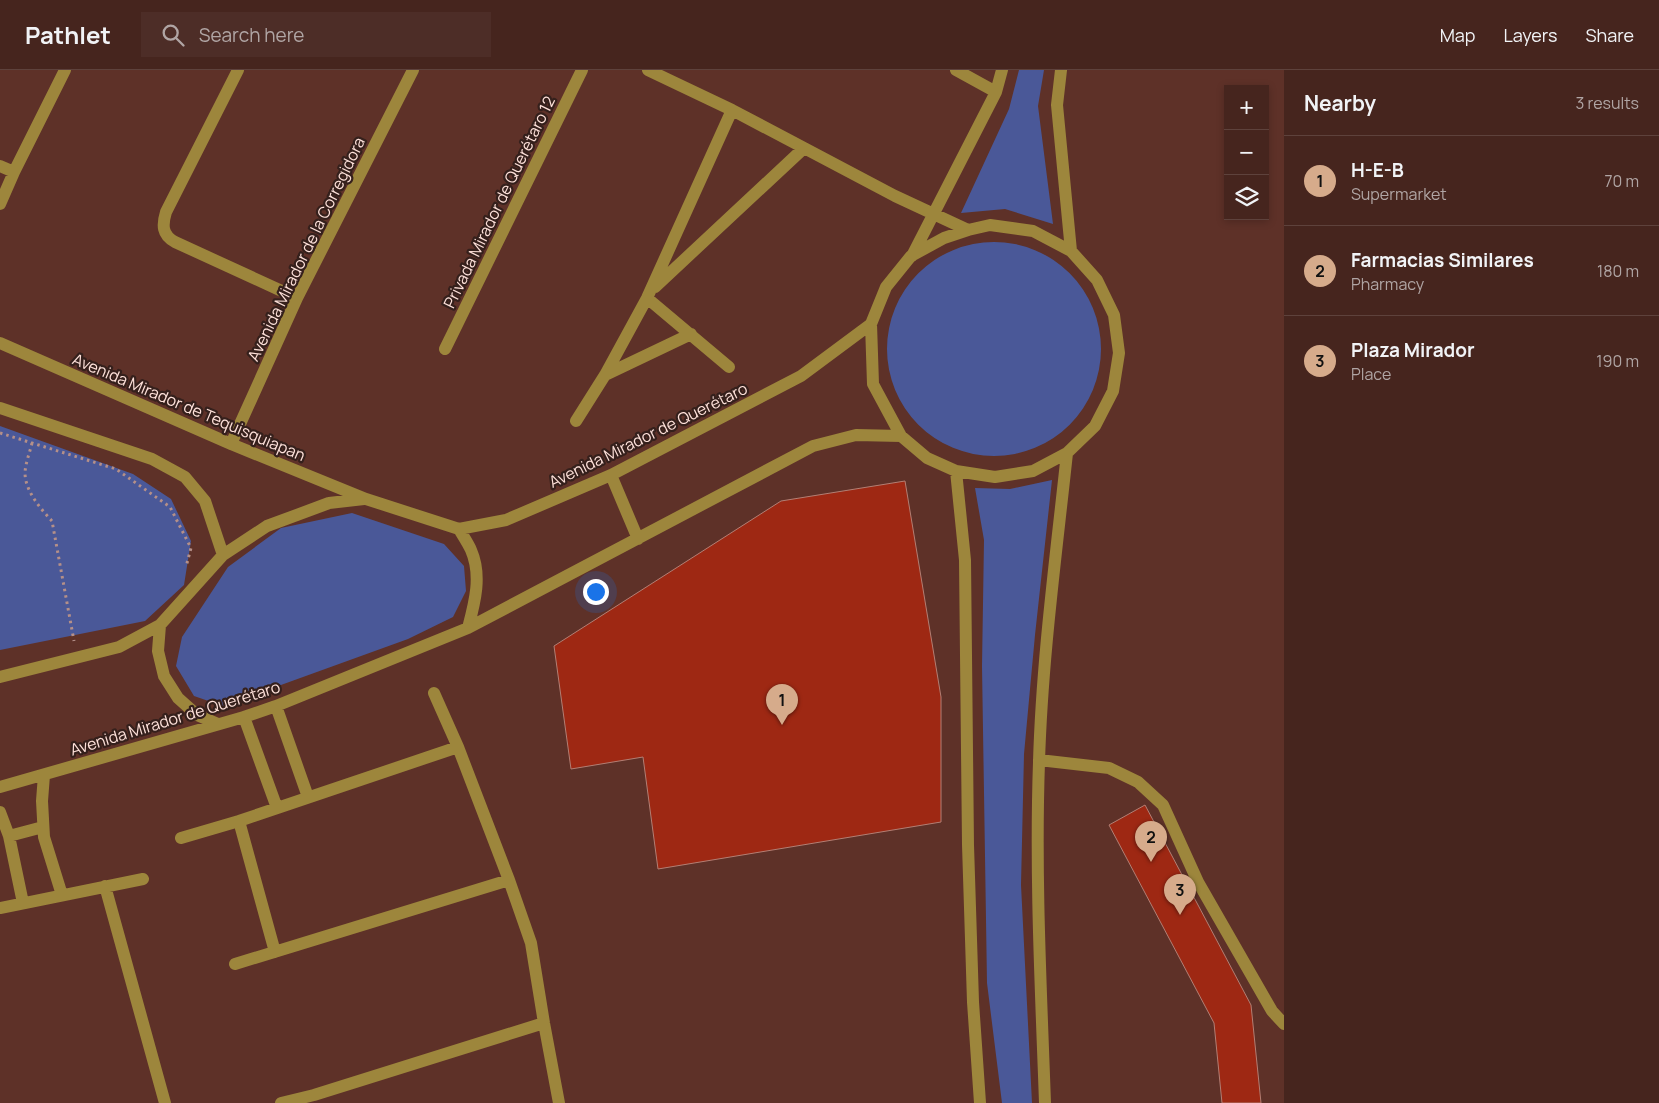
<!DOCTYPE html>
<meta charset="utf-8">
<style>
:root{--surface:#46251e;--page:#4d2d27;--text:#f1f3f6;--muted:#b0a5a4;--line:#5e423c;--accent:#d6ab8b}
body{margin:0;font-family:Manrope,sans-serif;background:var(--page);color:var(--text)}
.controls{position:absolute;right:15px;top:15px;display:grid;overflow:hidden;border-radius:0px;box-shadow:0 2px 8px #0003}
.controls button{width:45px;height:45px;display:grid;place-items:center;padding:0;border:0;border-bottom:1px solid var(--line);background:var(--surface);color:var(--text);font:25px sans-serif}
.you{position:absolute;left:595px;top:521px;width:18px;height:18px;margin:-12px;border:4px solid #fff;border-radius:50%;background:#1a73e8;box-shadow:0 0 0 8px #1a73e833}
.badge{display:grid;place-items:center;width:32px;height:32px;border-radius:50%;background:var(--accent);color:#111;font-size:16px;font-weight:700}
.pin{position:absolute;translate:-50% -41px;filter:drop-shadow(0 1px 2px #0008)}
.pin::after{content:'';position:absolute;top:26px;width:18px;height:15px;background:inherit;clip-path:polygon(0 0,100% 0,50% 100%)}
.list{margin:0;padding:0;list-style:none}
h2{display:flex;justify-content:space-between;align-items:center;height:65px;margin:0;padding:0 20px;font-size:21px}
h2 small{font-size:16px;font-weight:400;color:var(--muted)}
.list li{display:grid;grid-template-columns:32px 1fr auto;gap:15px;align-items:center;box-sizing:border-box;height:90px;padding:0 20px;border-top:1px solid var(--line)}
.list b{display:block;font-size:19px;white-space:nowrap}
.list p{margin:0;font-size:16px;white-space:nowrap;color:var(--muted)}
.list em{font-size:16px;font-style:normal;color:var(--muted)}
.icon{flex:none;width:28px;height:28px;fill:none;stroke:currentColor;stroke-width:2;stroke-linecap:round;stroke-linejoin:round}
.map{position:relative;flex:none;width:1284px;height:1033px;overflow:hidden}
header{display:flex;align-items:center;gap:30px;box-sizing:border-box;height:70px;padding:0 25px;background:var(--surface);border-bottom:1px solid var(--line)}
header strong{font-size:24px}
nav{display:flex;gap:28px;margin-inline-start:auto;font-size:18px}
.search{width:350px;height:45px;background:var(--page);display:flex;align-items:center;gap:12px;box-sizing:border-box;padding:0 18px;border-radius:0px;color:var(--muted);font-size:19px}
main{display:flex}
aside{flex:1;background:var(--surface)}
.map>svg:first-child{display:block}
.green{fill:#4a5898}
.building{fill:#9e2813;stroke:#b37f74}
.lines{fill:none;stroke-linecap:round;stroke-linejoin:round}
.path{stroke:#b59089;stroke-width:3;stroke-dasharray:2.5 4;stroke-linecap:butt}
.minor{stroke:#9d863c;stroke-width:12}
.labels{text-anchor:middle;stroke-width:4.5;stroke-linejoin:round;paint-order:stroke}
.street-label{font-size:16px;fill:#fee1da;stroke:#35201c}
</style>
<header>
<strong>Pathlet</strong>
<div class="search"><svg class="icon" aria-label="search" viewBox="0 0 24 24"><circle cx="10" cy="10" r="6"/><path d="M15 15l6 6"/></svg>Search here</div>
<nav><a>Map</a><a>Layers</a><a>Share</a></nav>
</header>
<main>
<div class="map">
<svg width="1284" height="1033" viewBox="0 0 1284 1033">
<rect width="100%" height="100%" fill="#5e3128"/>
<!-- green -->
<path class="green" d="M1019,0h25l-6,36 15,118 -48,-15 -44,4 48,-104z
M887 279a107 107 0 1 1 214 0a107 107 0 1 1-214 0Z
M0,356l133,48 38,25 20,42 -7,44 -39,36 -145,29z
M1052,410l-17,155 -11,119 -3,131 11,218h-30l-15,-120 -5,-317 2,-126 -9,-52 35,1z
M352,443l92,31 20,22 2,25 -13,26 -45,22 -185,67 -29,-10 -18,-30 6,-29 46,-70 53,-39z"/>
<!-- building -->
<path class="building" d="M905,411l36,216v125l-283,47 -15,-112 -72,12 -17,-123 227,-145z
M1145,735l106,200 10,98h-39l-8,-80 -105,-198z"/>
<g class="lines">
<!-- path -->
<path class="path" d="M0,363l116,36 54,38 21,41 -5,19
M32,373c-2,9 -7,21 -7,31 1,18 15,34 27,47l22,120"/>
<!-- minor -->
<path class="minor" d="M238,0l-72,142c-4,13 -4,23 9,30l122,56
M648,0l84,40 163,86 73,34
M956,0l40,22
M1061,0l-4,35 14,146 26,29 17,35 5,38 -6,38 -18,35 -28,27 -34,18 -38,6 -39,-6 -29,-13 -26,-22 -28,-52 -2,-60 15,-37 25,-31 33,-18 24,-8 22,-5 43,6 38,20
M0,96l14,6
M0,134l14,-32 51,-102
M912,186l84,-164 6,-22
M655,217l149,-139
M647,228l82,69
M0,273l231,101 135,55 93,30 47,-9 105,-45 190,-99 70,-52
M445,279l137,-279
M605,305l86,-41
M0,338l152,51 33,18 20,24 18,54
M576,351l29,-46 42,-77 85,-188
M231,374l66,-146 116,-228
M956,401l9,89 3,285 5,157 7,101
M611,405l27,64
M459,459c4,7 9,14 12,21 11,25 4,52 -3,78
M160,555l-2,26 6,25 14,22 19,17 21,9
M0,607l119,-30 41,-22 63,-70 44,-29 62,-23 35,-4
M434,623l24,54 51,133 22,63 13,80 15,80
M276,636l32,91
M244,647l33,91
M1039,690l70,8 29,14 25,23 35,77 74,129 12,13
M44,705l-2,26 2,36 18,58
M0,717l244,-70 32,-11 192,-78 345,-182 43,-11 45,1
M0,742l9,24 14,67
M239,751l36,131
M9,766l34,-9
M181,768l58,-17 219,-74
M105,816l60,217
M0,838l143,-29
M235,894l274,-84
M281,1033l33,-8 230,-72
M1045,1033c-4,-114 -10,-227 -6,-341 3,-103 17,-206 28,-309"/>
</g>
<g class="labels">
<!-- street labels -->
<g class="street-label">
<text transform="translate(499 132) rotate(-64)" y="6">Privada Mirador de Querétaro 12</text>
<text transform="translate(306 179) rotate(-64)" y="6">Avenida Mirador de la Corregidora</text>
<text transform="translate(189 337) rotate(23)" y="6">Avenida Mirador de Tequisquiapan</text>
<text transform="translate(648 365) rotate(-26)" y="6">Avenida Mirador de Querétaro</text>
<text transform="translate(175 648) rotate(-17)" y="6">Avenida Mirador de Querétaro</text>
</g>
</g>
</svg>
<div class="controls">
<button>+</button>
<button>−</button>
<button><svg class="icon" aria-label="layers" viewBox="0 0 24 24"><path d="M12 4l9 5-9 5-9-5zM3 14l9 5 9-5"/></svg></button>
</div>
<div class="you"></div>
<div class="pin badge" style="left:782px;top:655px">1</div>
<div class="pin badge" style="left:1151px;top:792px">2</div>
<div class="pin badge" style="left:1180px;top:845px">3</div>
</div>
<aside>
<h2>Nearby<small>3 results</small></h2>
<ul class="list">
<li><span class="badge">1</span><div><b>H-E-B</b><p>Supermarket</p></div><em>70 m</em></li>
<li><span class="badge">2</span><div><b>Farmacias Similares</b><p>Pharmacy</p></div><em>180 m</em></li>
<li><span class="badge">3</span><div><b>Plaza Mirador</b><p>Place</p></div><em>190 m</em></li>
</ul>
</aside>
</main>
